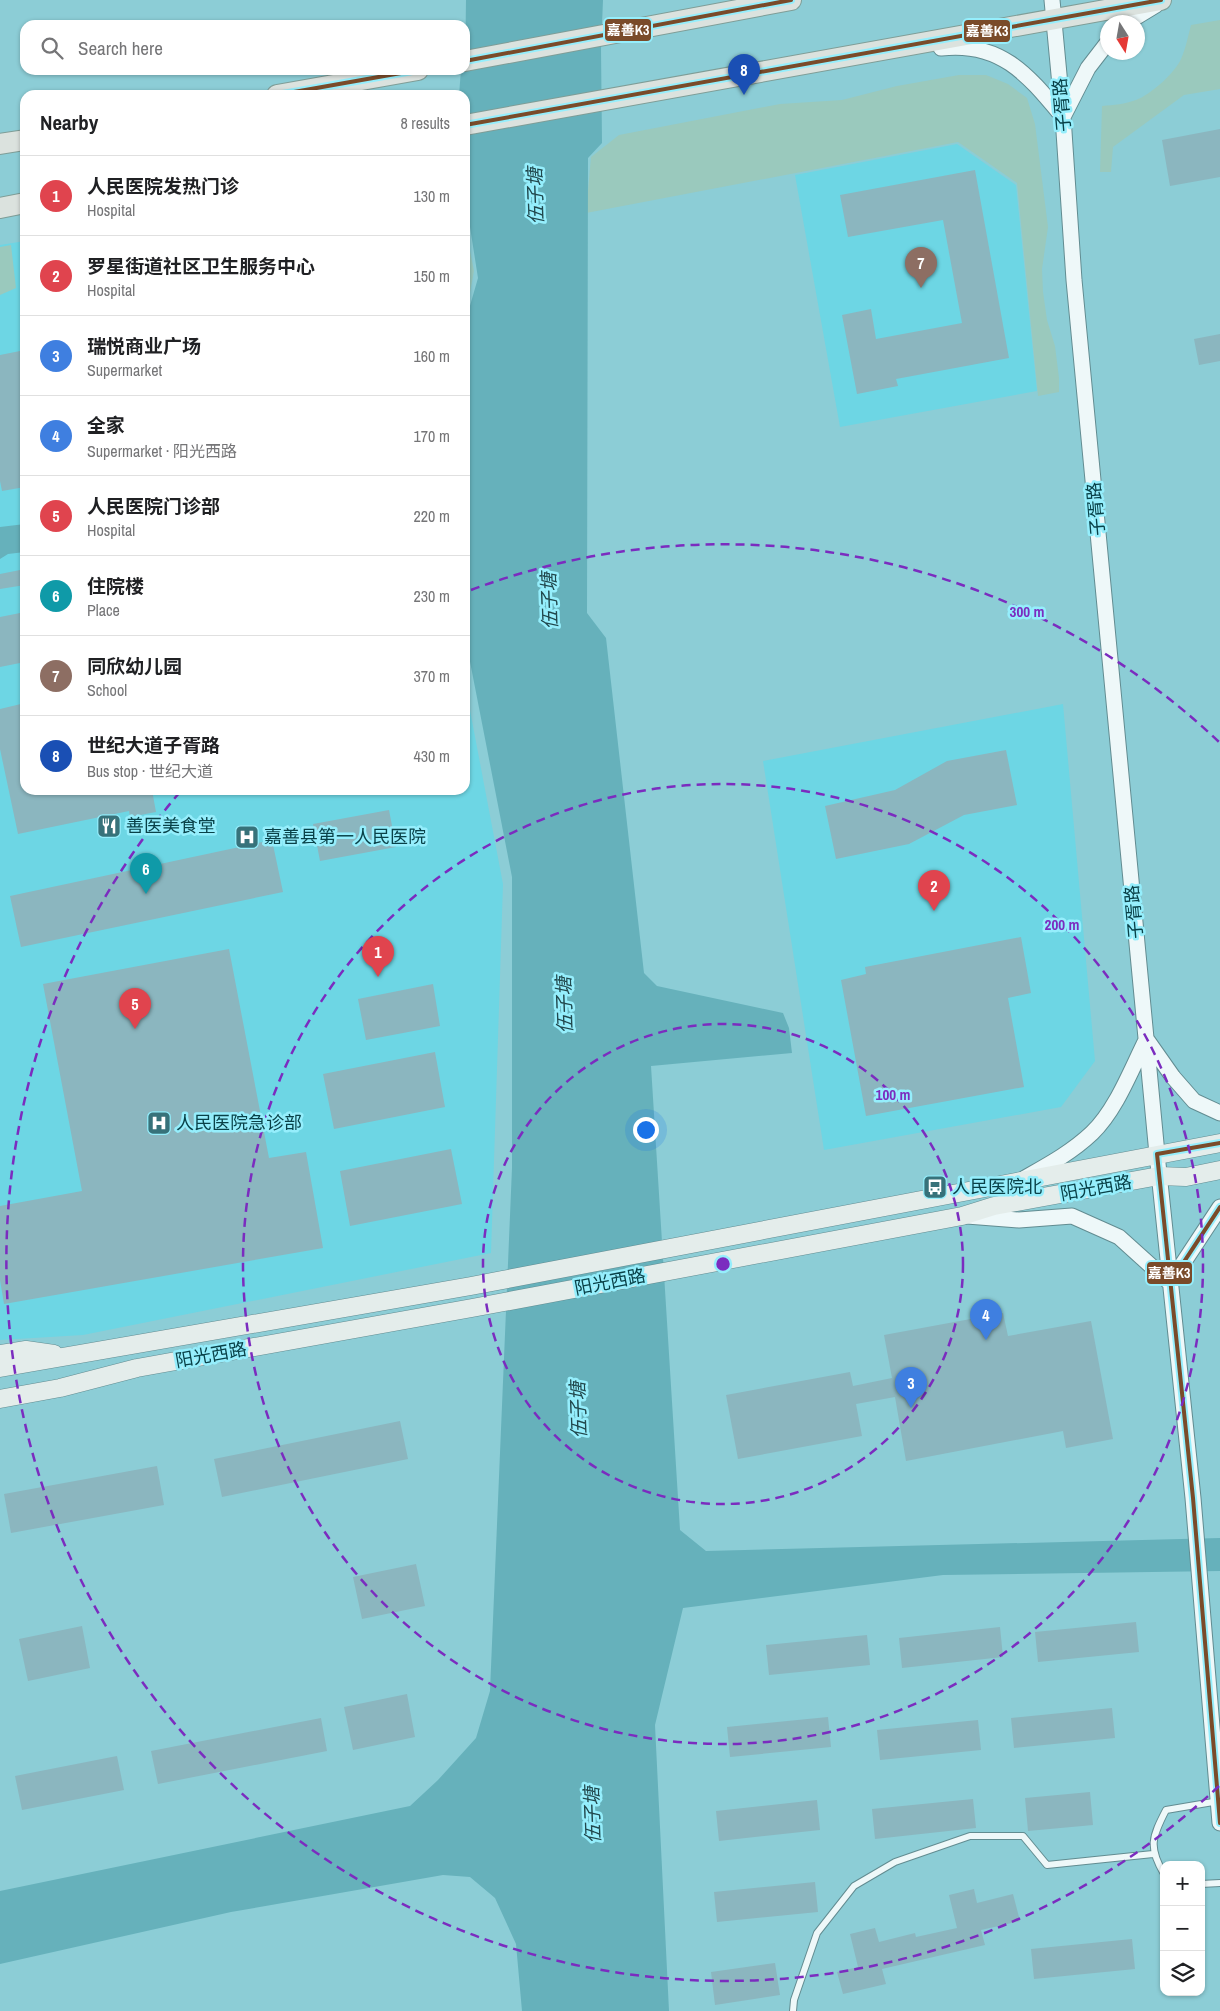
<!DOCTYPE html>
<meta charset="utf-8">
<style>
:root{--surface:#fff;--page:#f6f6f6;--text:#202124;--muted:#757577;--line:#e0e0e0;--accent:#0b8043}
body{margin:0;font-family:"Archivo Narrow","Noto Sans SC",sans-serif;background:var(--page);color:var(--text)}
.controls{position:absolute;right:15px;bottom:15px;display:grid;overflow:hidden;border-radius:10px;box-shadow:0 1px 4px #0004}
.controls button{width:45px;height:45px;display:grid;place-items:center;padding:0;border:0;border-bottom:1px solid var(--line);background:var(--surface);color:var(--text);font:25px sans-serif}
.compass{position:absolute;left:1100px;top:15px;width:45px;height:45px;border-radius:50%;background:var(--surface);box-shadow:0 1px 4px #0004;rotate:169deg}
.you{position:absolute;left:645px;top:1129px;width:18px;height:18px;margin:-12px;border:4px solid #fff;border-radius:50%;background:#1a73e8;box-shadow:0 0 0 8px #1a73e833}
.badge{display:grid;place-items:center;width:32px;height:32px;border-radius:50%;background:var(--accent);color:#fff;font-size:16px;font-weight:700}
.pin{position:absolute;translate:-50% -41px;filter:drop-shadow(0 1px 2px #0008)}
.pin::after{content:'';position:absolute;top:26px;width:18px;height:15px;background:inherit;clip-path:polygon(0 0,100% 0,50% 100%)}
.list{margin:0;padding:0;list-style:none}
h2{display:flex;justify-content:space-between;align-items:center;height:65px;margin:0;padding:0 20px;font-size:21px}
h2 small{font-size:16px;font-weight:400;color:var(--muted)}
.list li{display:grid;grid-template-columns:32px 1fr auto;gap:15px;align-items:center;box-sizing:border-box;height:80px;padding:0 20px;border-top:1px solid var(--line)}
.list b{display:block;font-size:19px;white-space:nowrap}
.list p{margin:0;font-size:16px;white-space:nowrap;color:var(--muted)}
.list em{font-size:16px;font-style:normal;color:var(--muted)}
.icon{flex:none;width:28px;height:28px;fill:none;stroke:currentColor;stroke-width:2;stroke-linecap:round;stroke-linejoin:round}
.map{position:relative;flex:none;width:1220px;height:2011px;overflow:hidden}
.search{position:absolute;background:var(--surface);box-shadow:0 1px 4px #0004;left:20px;top:20px;width:450px;height:55px;display:flex;align-items:center;gap:12px;box-sizing:border-box;padding:0 18px;border-radius:15px;color:var(--muted);font-size:19px}
.panel{position:absolute;background:var(--surface);box-shadow:0 1px 4px #0004;left:20px;top:90px;width:450px;height:705px;border-radius:15px}
.map>svg:first-child{display:block}
.built{fill:#6dd6e4}
.green{fill:#9ac9bd}
.water{fill:#66b1bb}
.building{fill:#8bb6bf}
.lines{fill:none;stroke-linecap:round;stroke-linejoin:round}
.service-casing{stroke:#628c91;stroke-width:8}
.tertiary-casing{stroke:#628c91;stroke-width:17}
.secondary-casing{stroke:#628c91;stroke-width:19}
.primary-casing{stroke:#7f9d97;stroke-width:22}
.service{stroke:#eef8f9;stroke-width:6}
.tertiary{stroke:#eef8f9;stroke-width:15}
.secondary{stroke:#e4edeb;stroke-width:18}
.primary{stroke:#dbe2de;stroke-width:20}
.bus-1-casing{stroke:#95eefc;stroke-width:8}
.bus-1{stroke:#7a4b2a;stroke-width:4}
.ring{fill:none;stroke:#7b2cbf;stroke-width:2.5;stroke-dasharray:9 6}
.labels{text-anchor:middle;stroke-width:5;stroke-linejoin:round;paint-order:stroke}
.street-label{font-size:18px;fill:#094148;stroke:#95eefc}
.poi-label{font-size:18px;fill:#094148;stroke:#95eefc;text-anchor:start}
.water-label{font-size:19px;font-style:italic;fill:#21474c;stroke:#95eefc}
.centre{fill:#7b2cbf;stroke:#95eefc;stroke-width:2.5}
.ring-label{font-size:15px;text-anchor:middle;font-weight:bold;fill:#7b2cbf;stroke:#95eefc;stroke-width:5;stroke-linejoin:round;paint-order:stroke}
.line-badge{stroke:#95eefc;stroke-width:2}
.badge-label{font-size:14px;text-anchor:middle;font-weight:bold;fill:#fff}
</style>
<div class="map">
<svg width="1220" height="2011" viewBox="0 0 1220 2011">
<rect width="100%" height="100%" fill="#8ccdd6"/>
<!-- built -->
<path class="built" d="M957,144l59,41 21,206 -197,36 -45,-252z
M25,241v549h440v-106l38,200 -12,369 -408,82 -83,5v-1095z
M1063,704l32,357 -34,46 -237,43 -61,-389z"/>
<!-- green -->
<path class="green" d="M1220,20v69l-36,6 -71,52 -2,25h-11l2,-66c12,-1 23,-2 34,-6 14,-5 39,-27 45,-41 5,-11 7,-23 10,-34z
M959,75h27l22,9 19,14 8,26 13,103 -6,42 1,23 4,28 8,26 4,32v14l-21,4 -21,-213 -59,-41 -372,71 5,-56 28,-22 161,-31 62,-4 55,-14z
M465,226l9,45 -9,48z
M11,245l5,43 -16,7v-48z"/>
<!-- water -->
<path class="water" d="M466,0h137l-2,49 1,94 -14,15 -1,455 19,25 38,335 13,13 126,27 6,15 3,25 -141,13 29,464 26,21 514,-13v33l-277,4 -260,33 -28,117 14,286h-147l-6,-67 -21,-46 -25,-21 -27,-2 -212,37 -231,52v-73l410,-85 28,-26 38,-42 14,-47 22,-523v-291l-47,-241v-313l13,-45 -13,-83v-100h-6l2,-25h4z
M25,524v28l-17,2 -8,5v-32z"/>
<!-- building -->
<path class="building" d="M1220,129v48l-50,9 -8,-46z
M975,170l34,188 -113,21 2,7 -41,8 -15,-79 29,-6 5,30 86,-16 -19,-103 -95,17 -8,-42z
M1220,334v27l-21,4 -5,-26z
M25,350v137l-23,4 -2,-10v-126z
M25,569v16l-25,4v-15z
M25,612v50l-25,5v-50z
M25,703v87h127l4,22 -26,5 -1,-6 -111,23 -18,-85v-40z
M1006,750l11,55 -53,10 -55,29 -73,15 -11,-53 70,-16 52,-29z
M389,810l7,37 -76,14 -7,-37z
M272,840l11,52 -262,55 -11,-51z
M1021,937l10,56 -23,5 16,89 -158,29 -25,-136 25,-6 -1,-7z
M229,949l40,209 37,-6 17,96 -319,56 -4,-24v-74l82,-15 -39,-207z
M433,984l7,42 -74,14 -8,-41z
M435,1052l10,55 -111,22 -11,-55z
M451,1149l11,55 -112,22 -10,-55z
M1003,1313l5,23 83,-15 22,118 -47,9 -3,-17 -157,30 -11,-64 -39,7 6,32 -124,23 -12,-64 124,-23 3,14 39,-8 -8,-43z
M400,1421l8,38 -186,38 -8,-38z
M157,1466l7,39 -153,28 -7,-39z
M416,1564l9,42 -63,13 -9,-42z
M1136,1622l3,30 -101,10 -3,-30z
M82,1626l8,42 -62,13 -9,-42z
M1000,1627l3,30 -101,11 -3,-30z
M867,1635l3,30 -101,10 -3,-30z
M407,1694l8,43 -62,13 -9,-43z
M1112,1708l3,30 -101,10 -3,-30z
M828,1717l3,30 -101,10 -3,-30z
M321,1718l6,33 -169,33 -7,-33z
M978,1720l3,30 -101,10 -3,-30z
M117,1756l7,34 -102,20 -7,-34z
M1090,1792l3,33 -65,6 -3,-33z
M973,1799l3,29 -101,11 -3,-30z
M817,1800l3,30 -101,11 -3,-30z
M815,1882l3,30 -101,10 -3,-30z
M974,1889l3,14 36,-9 7,27 -39,9 4,15 -103,24 4,15 -43,10 -6,-22 21,-5 -8,-33 25,-6 4,14 36,-9 1,4 41,-9 -8,-33z
M1132,1939l3,30 -101,10 -3,-30z
M775,1963l5,32 -65,10 -4,-33z"/>
<g class="lines">
<!-- service casing -->
<g class="service-casing">
<path id="service" d="M1164,1874c-16,-27 -12,-37 2,-64l53,-9
M1201,1884l19,-1
M793,2011l1,-11 23,-67 37,-47 41,-24 75,-26h53l24,29 106,-11"/>
</g>
<!-- tertiary casing -->
<g class="tertiary-casing">
<path id="tertiary" d="M1052,0l11,117 11,163 83,874 36,344 27,325
M1128,22l28,-17
M941,48c60,-7 87,27 122,69
M1064,115l24,-47 20,-26
M1147,1040l26,37 21,24 26,12
M1025,1178c23,-13 47,-26 67,-45 24,-23 39,-63 54,-93
M967,1216l52,4 53,-4 47,21 51,46
M1170,1283l50,-76"/>
</g>
<!-- secondary casing -->
<g class="secondary-casing">
<path id="secondary" d="M0,1354l26,-4 28,4
M0,1368l471,-82 749,-143
M0,1399l60,-11 77,-20 335,-60 490,-92 32,-10 165,-30 27,1 34,-7"/>
</g>
<!-- primary casing -->
<g class="primary-casing">
<path id="primary" d="M465,61l326,-61
M277,95l141,-25
M465,125l696,-125
M0,144l25,-4
M0,208l25,-5"/>
</g>
<!-- service -->
<use href="#service" class="service"/>
<!-- tertiary -->
<use href="#tertiary" class="tertiary"/>
<!-- secondary -->
<use href="#secondary" class="secondary"/>
<!-- primary -->
<use href="#primary" class="primary"/>
<!-- bus-1 casing -->
<g class="bus-1-casing">
<path id="bus-1" d="M465,61l326,-61
M277,95l141,-25
M465,125l696,-125
M1220,1143l-63,11 36,344 27,325
M1170,1283l50,-76"/>
</g>
<!-- bus-1 -->
<use href="#bus-1" class="bus-1"/>
</g>
<!-- distance rings -->
<g class="ring">
<circle cx="723" cy="1264" r="240"/>
<circle cx="723" cy="1264" r="480"/>
<path d="M1219 1786A720 720 0 0 1 180 792M471 590A720 720 0 0 1 1219 742"/>
</g>
<!-- icons -->
<defs>
<g id="restaurant-square" transform="scale(1.25)"><rect x="-9" y="-9" width="18" height="18" rx="4" fill="#37727a" stroke="#95eefc"/><path d="M-5-6h1v4h1v-4h1v4h1v-4h1v5L-1.5 .5V6h-2V.5L-5-1ZM5-6V6H3V1.5H1.5Q1.5-4 5-6Z" fill="#fff"/></g>
<g id="hospital-square" transform="scale(1.25)"><rect x="-9" y="-9" width="18" height="18" rx="4" fill="#37727a" stroke="#95eefc"/><path d="M-5-5h3v3.5h4V-5h3V5h-3V1.5h-4V5h-3Z" fill="#fff"/></g>
<g id="bus-square" transform="scale(1.25)"><rect x="-9" y="-9" width="18" height="18" rx="4" fill="#37727a" stroke="#95eefc"/><path d="M-5-6H5V4H4V6H2V4H-2V6H-4V4H-5ZM-3.5-4V0h7V-4ZM-3.5 1.2v1.5H-2V1.2ZM2 1.2v1.5H3.5V1.2Z" fill="#fff"/></g>
</defs>
<g fill-rule="evenodd">
<use href="#restaurant-square" x="109" y="826"/>
<use href="#hospital-square" x="247" y="837"/>
<use href="#hospital-square" x="159" y="1123"/>
<use href="#bus-square" x="935" y="1187"/>
</g>
<g class="labels">
<!-- street labels -->
<g class="street-label">
<text transform="translate(1062 105) rotate(-95)" y="6">子胥路</text>
<text transform="translate(1096 509) rotate(-95)" y="6">子胥路</text>
<text transform="translate(1134 912) rotate(-95)" y="6">子胥路</text>
<text transform="translate(1096 1188) rotate(-10)" y="6">阳光西路</text>
<text transform="translate(610 1282) rotate(-11)" y="6">阳光西路</text>
<text transform="translate(211 1355) rotate(-10)" y="6">阳光西路</text>
</g>
<!-- poi labels -->
<g class="poi-label">
<text x="126" y="832">善医美食堂</text>
<text x="264" y="843">嘉善县第一人民医院</text>
<text x="176" y="1129">人民医院急诊部</text>
<text x="952" y="1193">人民医院北</text>
</g>
<!-- water labels -->
<g class="water-label">
<text transform="translate(535 196) rotate(-92)" y="7">伍子塘</text>
<text transform="translate(549 601) rotate(-92)" y="7">伍子塘</text>
<text transform="translate(564 1005) rotate(-92)" y="7">伍子塘</text>
<text transform="translate(578 1410) rotate(-92)" y="7">伍子塘</text>
<text transform="translate(592 1815) rotate(-92)" y="7">伍子塘</text>
</g>
</g>
<circle cx="723" cy="1264" r="8" class="centre"/>
<g class="ring-label">
<text x="1027" y="617">300 m</text>
<text x="1062" y="930">200 m</text>
<text x="893" y="1100">100 m</text>
</g>
<g class="line-badge">
<rect x="604" y="18" width="48" height="24" rx="5" fill="#7a4b2a"/>
<rect x="963" y="19" width="48" height="24" rx="5" fill="#7a4b2a"/>
<rect x="1146" y="1261" width="47" height="24" rx="5" fill="#7a4b2a"/>
</g>
<g class="badge-label">
<text x="628" y="35">嘉善K3</text>
<text x="987" y="36">嘉善K3</text>
<text x="1169" y="1278">嘉善K3</text>
</g>
</svg>
<div class="controls">
<button>+</button>
<button>−</button>
<button><svg class="icon" aria-label="layers" viewBox="0 0 24 24"><path d="M12 4l9 5-9 5-9-5zM3 14l9 5 9-5"/></svg></button>
</div>
<svg class="compass" viewBox="-18 -18 36 36"><path d="M0-13l5 13h-10z" fill="#e53935"/><path d="M0 13l5-13h-10z" fill="#757577"/></svg>
<div class="you"></div>
<div class="pin badge" style="left:378px;top:977px;background:#e0444e">1</div>
<div class="pin badge" style="left:934px;top:911px;background:#e0444e">2</div>
<div class="pin badge" style="left:911px;top:1408px;background:#3f7fe0">3</div>
<div class="pin badge" style="left:986px;top:1340px;background:#3f7fe0">4</div>
<div class="pin badge" style="left:135px;top:1029px;background:#e0444e">5</div>
<div class="pin badge" style="left:146px;top:894px;background:#0f9aa8">6</div>
<div class="pin badge" style="left:921px;top:288px;background:#8d6e63">7</div>
<div class="pin badge" style="left:744px;top:95px;background:#1a4fb4">8</div>
<div class="search"><svg class="icon" aria-label="search" viewBox="0 0 24 24"><circle cx="10" cy="10" r="6"/><path d="M15 15l6 6"/></svg>Search here</div>
<section class="panel">
<h2>Nearby<small>8 results</small></h2>
<ul class="list">
<li><span class="badge" style="background:#e0444e">1</span><div><b>人民医院发热门诊</b><p>Hospital</p></div><em>130 m</em></li>
<li><span class="badge" style="background:#e0444e">2</span><div><b>罗星街道社区卫生服务中心</b><p>Hospital</p></div><em>150 m</em></li>
<li><span class="badge" style="background:#3f7fe0">3</span><div><b>瑞悦商业广场</b><p>Supermarket</p></div><em>160 m</em></li>
<li><span class="badge" style="background:#3f7fe0">4</span><div><b>全家</b><p>Supermarket · 阳光西路</p></div><em>170 m</em></li>
<li><span class="badge" style="background:#e0444e">5</span><div><b>人民医院门诊部</b><p>Hospital</p></div><em>220 m</em></li>
<li><span class="badge" style="background:#0f9aa8">6</span><div><b>住院楼</b><p>Place</p></div><em>230 m</em></li>
<li><span class="badge" style="background:#8d6e63">7</span><div><b>同欣幼儿园</b><p>School</p></div><em>370 m</em></li>
<li><span class="badge" style="background:#1a4fb4">8</span><div><b>世纪大道子胥路</b><p>Bus stop · 世纪大道</p></div><em>430 m</em></li>
</ul>
</section>
</div>
